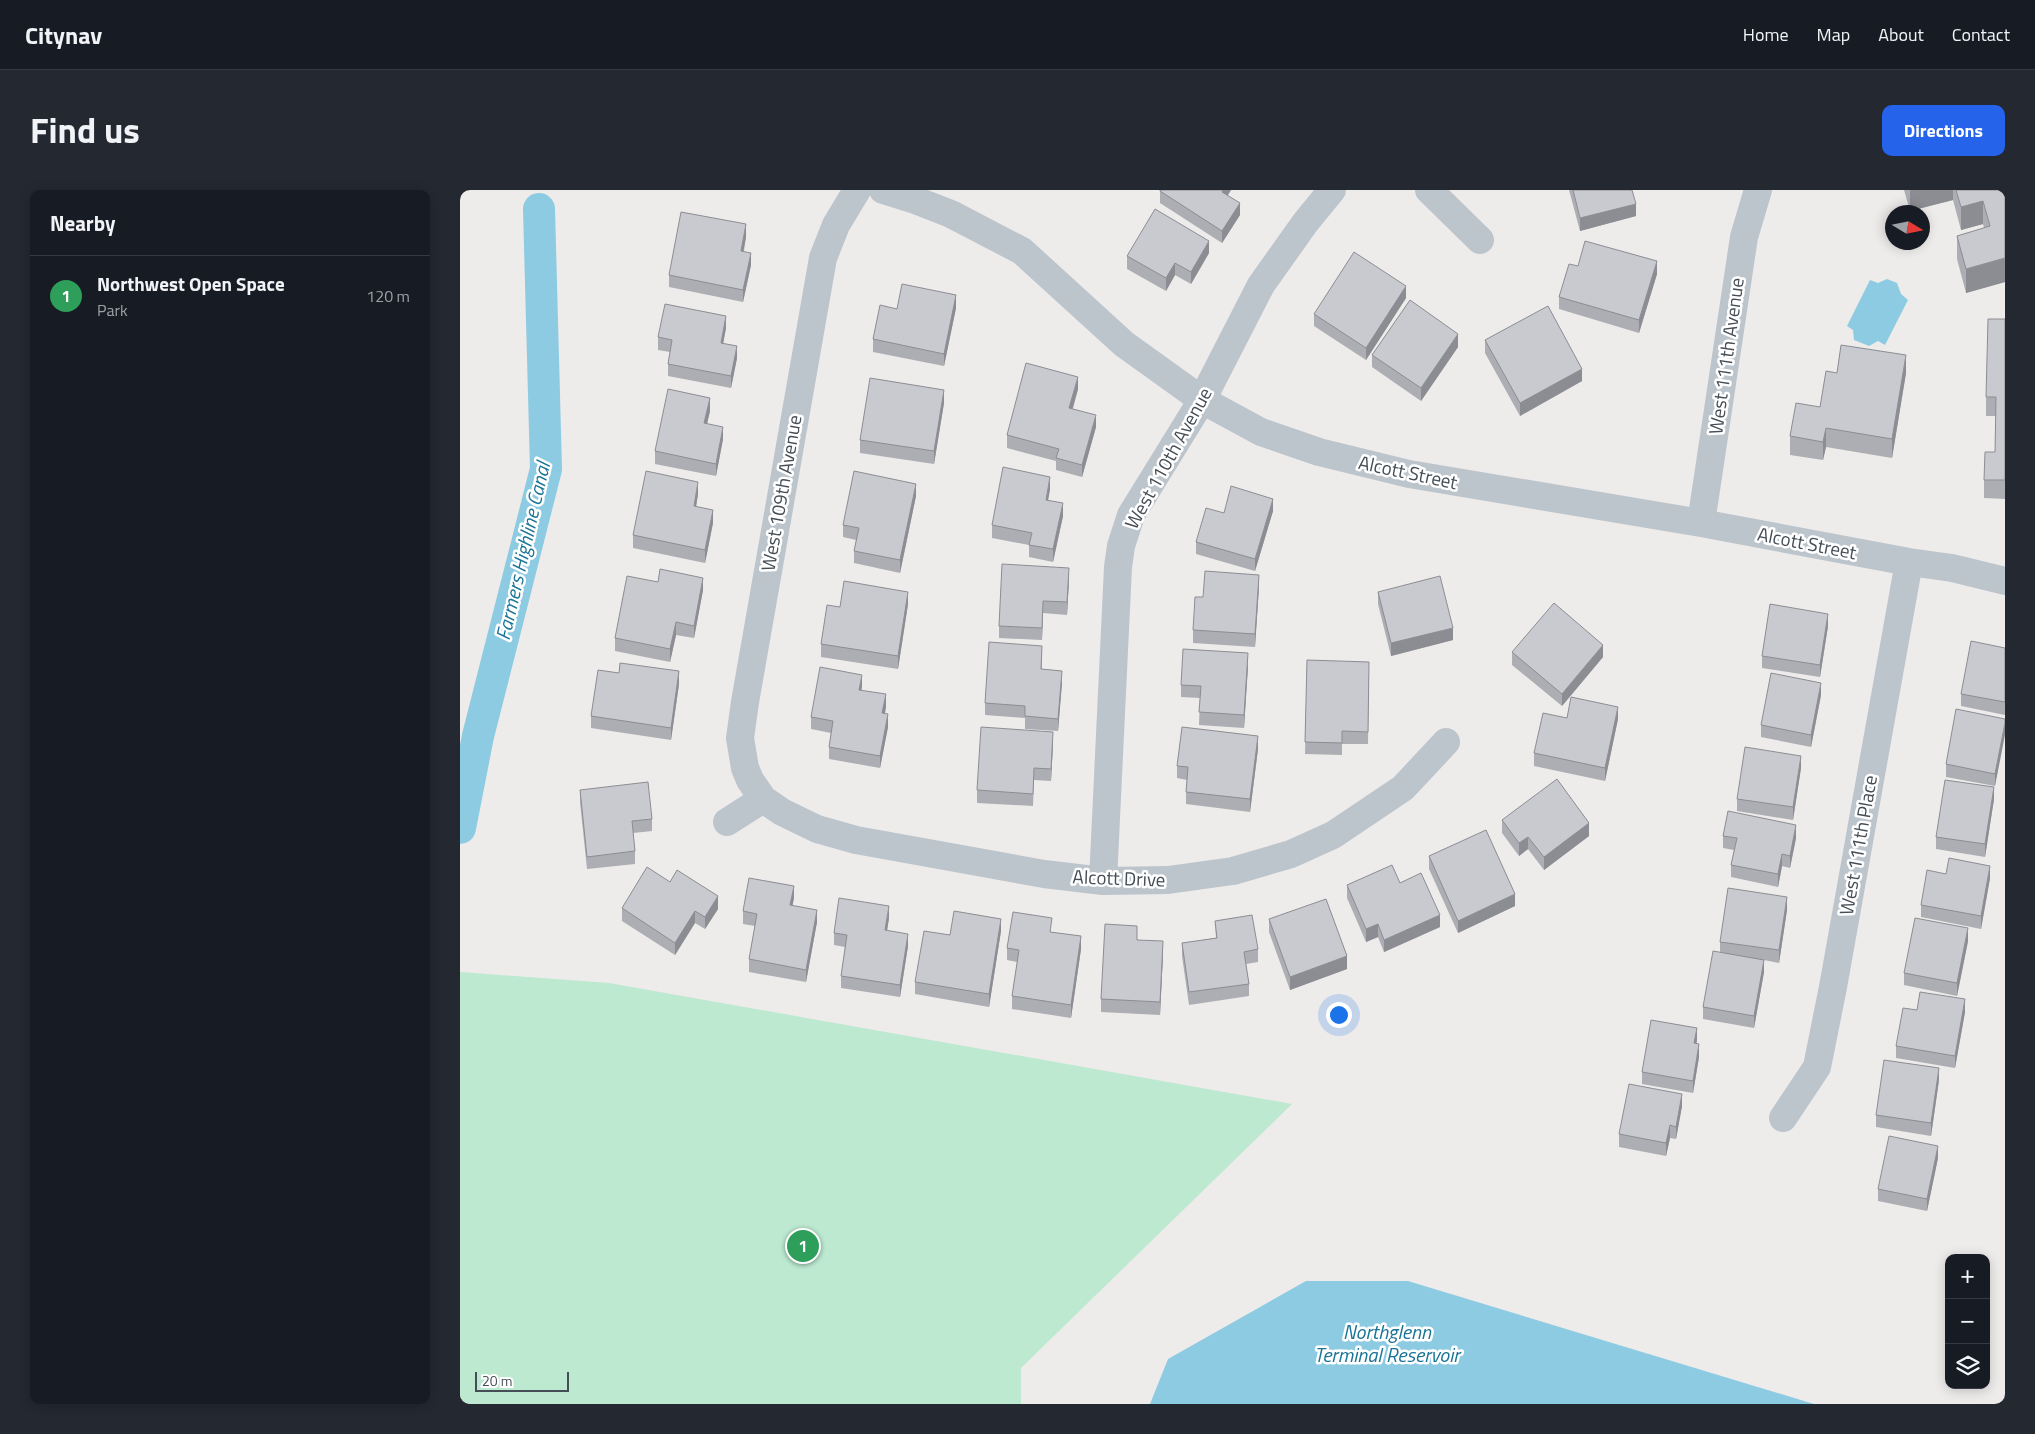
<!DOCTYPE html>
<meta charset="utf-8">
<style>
:root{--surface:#171b24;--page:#242831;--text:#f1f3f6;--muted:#9ea1a6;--line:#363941;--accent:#2563eb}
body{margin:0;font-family:"Titillium Web",sans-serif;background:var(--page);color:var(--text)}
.controls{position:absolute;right:15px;bottom:15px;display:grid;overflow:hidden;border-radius:10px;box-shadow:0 2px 12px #0003}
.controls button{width:45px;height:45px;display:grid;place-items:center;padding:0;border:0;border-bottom:1px solid var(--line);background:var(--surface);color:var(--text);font:25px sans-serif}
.compass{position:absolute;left:1425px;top:15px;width:45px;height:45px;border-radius:50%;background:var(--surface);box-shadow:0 2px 12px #0003;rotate:100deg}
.scale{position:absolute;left:15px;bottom:12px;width:94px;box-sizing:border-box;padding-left:5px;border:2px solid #454d56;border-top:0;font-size:14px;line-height:18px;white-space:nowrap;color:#454d56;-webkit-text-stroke:4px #fff;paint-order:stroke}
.you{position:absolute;left:878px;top:824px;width:18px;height:18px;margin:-12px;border:4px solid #fff;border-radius:50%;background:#1a73e8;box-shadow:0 0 0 8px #1a73e833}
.badge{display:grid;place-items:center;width:32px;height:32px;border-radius:50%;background:var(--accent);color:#fff;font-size:16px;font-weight:700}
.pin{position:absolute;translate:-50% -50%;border:2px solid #fff;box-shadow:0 1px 5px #0006}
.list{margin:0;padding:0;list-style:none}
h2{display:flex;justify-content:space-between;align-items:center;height:65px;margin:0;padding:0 20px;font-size:21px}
h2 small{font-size:16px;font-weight:400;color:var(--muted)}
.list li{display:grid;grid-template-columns:32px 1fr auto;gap:15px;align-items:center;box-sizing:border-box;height:80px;padding:0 20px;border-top:1px solid var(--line)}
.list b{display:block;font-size:19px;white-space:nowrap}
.list p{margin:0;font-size:16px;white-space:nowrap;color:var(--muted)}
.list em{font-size:16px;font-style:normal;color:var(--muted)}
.icon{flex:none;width:28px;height:28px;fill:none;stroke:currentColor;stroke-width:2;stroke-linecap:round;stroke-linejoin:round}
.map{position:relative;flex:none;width:1545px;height:1214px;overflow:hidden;border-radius:10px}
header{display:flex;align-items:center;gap:30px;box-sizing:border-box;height:70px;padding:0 25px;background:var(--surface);border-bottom:1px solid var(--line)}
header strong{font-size:24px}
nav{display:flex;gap:28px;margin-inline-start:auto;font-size:18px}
.intro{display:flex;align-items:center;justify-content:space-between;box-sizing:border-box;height:120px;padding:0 30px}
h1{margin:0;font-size:35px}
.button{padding:12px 22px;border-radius:10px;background:var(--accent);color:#fff;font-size:18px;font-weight:700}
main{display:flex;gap:30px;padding:0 30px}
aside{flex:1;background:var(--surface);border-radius:10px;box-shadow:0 2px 12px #0003}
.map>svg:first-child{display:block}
.green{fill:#bce9d0}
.water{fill:#8dcbe2}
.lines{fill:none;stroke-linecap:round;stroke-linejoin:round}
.canal{stroke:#8dcbe2;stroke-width:32}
.minor{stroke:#bdc5cc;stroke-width:28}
.wall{fill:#acaeb3}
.shaded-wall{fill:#8c8d92}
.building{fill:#c8cad0;stroke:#8c8d92}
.labels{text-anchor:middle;stroke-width:5;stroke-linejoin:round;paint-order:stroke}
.street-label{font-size:19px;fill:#454d56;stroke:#fff}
.water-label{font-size:20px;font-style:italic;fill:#197496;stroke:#fff}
</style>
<header>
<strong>Citynav</strong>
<nav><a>Home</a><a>Map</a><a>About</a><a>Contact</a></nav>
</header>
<div class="intro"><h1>Find us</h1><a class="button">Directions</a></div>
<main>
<aside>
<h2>Nearby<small></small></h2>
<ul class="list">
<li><span class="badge" style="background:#2e9e5b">1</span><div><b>Northwest Open Space</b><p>Park</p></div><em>120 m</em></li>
</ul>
</aside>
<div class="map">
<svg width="1545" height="1214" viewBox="0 0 1545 1214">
<rect width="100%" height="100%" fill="#eeebeb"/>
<!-- green -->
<path class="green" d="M0,782l149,11 683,121 -271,264v36h-561z"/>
<!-- water -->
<path class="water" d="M1427,89l10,4 4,11 7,6 -23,45 -7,-4 -9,5 -15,-6 -1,-10 -6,-4 23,-46 8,3z
M846,1091h102l406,123h-664l18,-45z"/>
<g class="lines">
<!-- canal -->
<path class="canal" d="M0,638l18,-92 68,-267 -7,-260"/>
<!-- minor -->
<path class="minor" d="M397,0l-21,35 -13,33 -78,444 -5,36 5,30 5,12 13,19 19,13 35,17 39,11 188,34 59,7 65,-1 65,-9 58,-17 42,-19 70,-47 43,-46
M423,0l32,10 36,14 71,37 102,93 78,56 59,32 58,20 90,22 292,49 208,39 43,6 53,13
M969,0l51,50
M1241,333l43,-286 14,-47
M267,632l36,-23
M643,691l15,-314 3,-21 10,-31 71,-115 59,-115 44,-62 27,-33
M1323,928l34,-51 16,-80 76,-425"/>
</g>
<!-- wall -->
<path class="wall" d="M700,0h71l-3,5 12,20 -18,28 -62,-40z
M1109,0h63l4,26 -56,15z
M1444,0h101v92l-39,11 -9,-34v-23l27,-8 -1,-4 -22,6 -8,-30 -43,11z
M286,47l-2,14 7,14 -8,37 -74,-15v-12z
M749,63l-18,31 -16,-9 -9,16 -39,-22v-13z
M1118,76l79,8 -18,59 -80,-24v-12z
M946,108l-40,62 -52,-34v-12z
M496,118l-12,58 -71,-14v-13l24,-30z
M1545,129v180l-21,-1v-18l11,-28 1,-36h-10v-19z
M266,138l-3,15 14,15 -6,30 -63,-12v-12l2,-12 -12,-2v-13z
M1025,150l97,41 -62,35 -35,-63z
M998,157l-37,54 -49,-34v-12z
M1377,183h69l-14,85 -66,-11 -3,13 -33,-5v-19l30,-29z
M618,199l-5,20 23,18 -14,50 -26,-7v-9l-49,-13v-13z
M484,213l-10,61 -74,-11v-13z
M250,221l-3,13 16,15 -7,37 -61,-12v-13z
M590,299l-2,11 15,16 -10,46 -24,-5v-12l-37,-7v-13z
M238,304l-2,13 17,16 -8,40 -72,-15v-13z
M456,306l-16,77 -46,-10v-12l2,-11 -13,-3v-12z
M813,321l-18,60 -59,-17v-12l28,-29z
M609,390l-2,35 -24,-2 -1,27 -43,-2v-12z
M799,397l-4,60 -62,-4v-13l10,-33z
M243,400l-9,48 -18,-3 -6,27 -55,-11v-13z
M918,402l75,48 -62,16 -13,-52z
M448,414l-10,65 -77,-12v-13z
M1368,436l-8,51 -58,-9v-12z
M1545,458v67l-44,-9v-12z
M1052,462l91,5 -41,49 -50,-41z
M582,468v11l20,14 -4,48 -33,-2v-11l-40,-3v-12z
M847,470l62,14 -1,70h-26v11l-37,-1z
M788,476l-4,62 -45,-3 1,-27 -19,-1v-12z
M219,494l-8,56 -80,-12v-12z
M402,497l-1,3 25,17 -1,7 3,13 -8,41 -51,-9v-12l2,-14 -20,-4v-12z
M1361,505l-10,52 -50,-10v-12z
M1158,529l-13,62 -71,-15v-13z
M1545,529l-10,67 -49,-9v-13z
M593,554l-2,37 -17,-1 -1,26 -56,-3v-13z
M798,559l-8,63 -64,-8v-12l1,-12 -10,-2v-12z
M1341,578l-8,52 -56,-9v-12z
M120,600l72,29v12l-19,2 2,18v13l-48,5 -7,-67z
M1534,609l-9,58 -49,-8v-12z
M1042,630l87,16 -45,34 -16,-21 -9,7 -17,-23z
M1263,646l73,2 -6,30 -8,-2 -4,21 -47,-10v-12l3,-15 -11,-2z
M969,666l86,50 -57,27 -29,-64z
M1486,684l44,4 -9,51 -60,-12v-12z
M210,692l48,27 -13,20 -10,-6 -20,32 -53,-34v-13z
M940,693l40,44 -56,25 -6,-15 -12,5 -19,-44v-13z
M334,708l-2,8 25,16 -11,60 -57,-10v-13l6,-33 -12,-2v-13z
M1327,720l-8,53 -15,-3v12l-10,56 -51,-9v-12l17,-55v-10z
M429,728l-2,13 21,15 -8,51 -59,-9v-12l4,-29 -11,-2v-12z
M809,729l78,50 -57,21 -21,-58z
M755,731l43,28v13l-12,2 3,20v12l-60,9 -7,-49v-13l34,-5z
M541,741l-12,76 -74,-13v-12l35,-47z
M592,742l29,17 -10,69 -59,-9v-13l5,-34 -10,-2v-12z
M677,750l26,14 -3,61 -59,-3v-13z
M1508,751l-11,55 -53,-11v-12z
M1457,820l48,2 -10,56 -59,-10v-12z
M1237,850l-1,4 3,13 -6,36 -51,-9v-12z
M1479,890l-8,56 -55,-9v-12z
M1222,916l-6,33 -6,-1 -4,18 -47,-9v-13z
M1478,968l-11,53 -49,-10v-12z"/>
<!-- shaded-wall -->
<path class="shaded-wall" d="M763,0h8l-9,14v-12z
M1450,0h43v10l-43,11z
M1523,11v23l-22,6v-23z
M780,13v12l-18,28v-12z
M1176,14v12l-56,15v-13z
M286,34v13l-5,26v-12z
M749,51v12l-18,31v-12z
M291,63v12l-8,37v-12z
M1545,68v24l-39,11v-24z
M1197,71v13l-18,59v-13z
M715,73v12l-9,16v-13z
M946,96v12l-40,62v-12z
M496,105v13l-12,58v-12z
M266,126v12l-5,27v-12z
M998,144v13l-37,54v-13z
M277,156v12l-6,30v-12z
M1446,165v18l-14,85v-19z
M1122,179v12l-62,35v-13z
M618,187v12l-9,31v-12z
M484,200v13l-10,61v-13z
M250,208v13l-6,25v-13z
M636,225v12l-14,50v-12z
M263,237v12l-7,37v-12z
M1366,238v19l-3,13v-18z
M590,287v12l-4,23v-12z
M238,292v12l-4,25v-13z
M456,294v12l-16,77v-13z
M813,309v12l-18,60v-12z
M603,313v13l-10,46v-13z
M253,320v13l-8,40v-13z
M609,378v12l-2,35v-13z
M799,385v12l-4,60v-13z
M243,388v12l-9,48v-12z
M448,402v12l-10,65v-13z
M583,411v12l-1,27v-12z
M1368,424v12l-8,51v-12z
M216,432v13l-6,27v-13z
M993,438v12l-62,16v-13z
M1143,455v12l-41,49v-12z
M788,463v13l-4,62v-13z
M219,481v13l-8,56v-12z
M602,481v12l-4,48v-12z
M402,485v12l-3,15v-12z
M1361,493v12l-10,52v-12z
M426,504v13l-4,19v-13z
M1158,517v12l-13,62v-13z
M428,524v13l-8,41v-12z
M1545,533v12l-10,51v-12z
M593,542v12l-2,37v-12z
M798,546v13l-8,63v-13z
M1341,566v12l-8,52v-13z
M1534,597v12l-9,58v-13z
M1129,633v13l-45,34v-13z
M1336,635v13l-6,30v-12z
M1068,647v12l-9,7v-13z
M1322,664v12l-4,21v-13z
M1530,676v12l-9,51v-13z
M334,696v12l-4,20v-13z
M1055,704v12l-57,27v-12z
M258,706v13l-13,20v-12z
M1327,707v13l-8,53v-13z
M429,716v12l-4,25v-13z
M357,720v12l-11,60v-12z
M235,721v12l-20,32v-12z
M980,725v12l-56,25v-12z
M541,729v12l-12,76v-13z
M918,734v13l-12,5v-13z
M1508,738v13l-11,55v-13z
M448,744v12l-8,51v-12z
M621,746v13l-10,69v-13z
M703,751v13l-3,61v-13z
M887,766v13l-57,21v-13z
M1304,770v12l-10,56v-12z
M1505,809v13l-10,56v-12z
M1237,838v12l-3,16v-13z
M1239,854v13l-6,36v-12z
M1479,878v12l-8,56v-13z
M1222,904v12l-6,33v-12z
M1210,935v13l-4,18v-13z
M1478,956v12l-11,53v-12z"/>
<!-- building -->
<path class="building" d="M700,0h63l-1,2 18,11 -18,28 -62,-40z
M1113,0h59l4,14 -56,14z
M1496,0h49v68l-39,11 -9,-33 33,-10 -7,-25 -22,6z
M695,19l54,32 -18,31 -16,-9 -9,15 -39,-22z
M221,22l65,12 -5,27 10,2 -8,37 -74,-15z
M1125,51l72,20 -18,59 -80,-23 10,-33 9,2z
M894,62l52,34 -40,62 -52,-34z
M442,94l54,11 -12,59 -71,-15 7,-34 17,4z
M950,110l48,34 -37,54 -49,-33z
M205,114l61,12 -5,27 16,3 -6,30 -63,-12 4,-24 -14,-3z
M1088,116l34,63 -62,34 -35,-63z
M1528,129h17v161h-21l1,-28h10l1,-55h-10z
M1381,155l65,10 -14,84 -66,-11 -3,14 -33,-6 6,-33 24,4 6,-36 11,2z
M566,173l52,14 -9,31 27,7 -14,50 -26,-7 3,-9 -52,-14z
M410,188l74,12 -10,61 -74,-11z
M208,199l42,9 -6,25 19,4 -7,37 -61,-13z
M543,277l47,10 -4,23 17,3 -10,46 -24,-4 3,-12 -40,-8z
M186,281l52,11 -4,24 19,4 -8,40 -72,-15z
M394,281l62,13 -16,76 -46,-9 5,-23 -16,-3z
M771,296l42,13 -18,60 -59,-17 10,-34 18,5z
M542,374l67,4 -2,34 -24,-1 -1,27 -43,-2z
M200,379l43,9 -9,48 -18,-4 -6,27 -55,-11 12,-62 31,6z
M745,381l54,4 -4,59 -62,-4 2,-33h8z
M980,386l13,52 -62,15 -13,-51z
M384,391l64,11 -10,64 -77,-12 6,-39 13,2z
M1094,413l49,42 -41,49 -50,-42z
M1310,414l58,10 -8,51 -58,-9z
M1511,451l34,7v54l-44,-8z
M529,452l53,4 -1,23 21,2 -4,48 -33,-3v-10l-40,-3z
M723,459l65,4 -4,62 -45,-3 2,-26 -20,-1z
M847,470l62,2 -1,70 -26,-1v12l-37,-1z
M160,473l59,8 -8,57 -80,-12 7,-46 21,3z
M360,477l42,8 -3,15 27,4 -4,19 6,1 -8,42 -51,-9 4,-26 -22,-4z
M1311,483l50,10 -10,52 -50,-10z
M1111,507l47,10 -13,61 -71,-15 9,-40 24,5z
M1496,519l49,10v4l-10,51 -49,-10z
M521,537l72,5 -2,37 -17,-1 -1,26 -56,-4z
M722,537l76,9 -8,63 -64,-7 2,-25 -11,-1z
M1285,557l56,9 -8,51 -56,-8z
M1097,589l32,44 -45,34 -16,-20 -9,6 -17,-23z
M1485,590l49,7 -9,57 -49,-7z
M188,592l4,37 -20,2 3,30 -48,6 -7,-67z
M1268,621l68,14 -6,31 -8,-2 -4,20 -47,-9 6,-27 -14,-2z
M1026,640l29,64 -57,27 -29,-65z
M1489,668l41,8 -9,50 -60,-11 6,-35 19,4z
M932,675l8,18 21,-10 19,42 -56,25 -6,-16 -12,5 -19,-44z
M187,677l23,15 7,-12 41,26 -13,21 -10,-6 -20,32 -53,-35z
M289,688l45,8 -4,19 27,5 -11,60 -57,-11 8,-45 -14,-3z
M1268,698l59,9 -8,53 -59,-8z
M379,708l50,8 -4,24 23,4 -8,51 -59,-9 6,-41 -13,-2z
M866,709l21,57 -57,21 -21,-58z
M494,721l47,8 -12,75 -74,-12 9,-51 26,4z
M553,722l39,6 -2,14 31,4 -10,69 -59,-9 7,-46 -12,-2z
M792,725l6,34 -14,3 5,32 -60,8 -7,-49 35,-5 -2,-17z
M1455,728l53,10 -11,55 -53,-10z
M645,734l32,2v14l26,1 -3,61 -59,-3z
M1253,761l51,9 -10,56 -51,-9z
M1460,802l45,7 -10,57 -59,-10 7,-38 14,2z
M1191,830l46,8 -3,15 5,1 -6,37 -51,-9z
M1424,870l55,8 -8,55 -55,-8z
M1169,894l53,10 -6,33 -6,-2 -4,18 -47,-9z
M1429,946l49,10 -11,53 -49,-10z"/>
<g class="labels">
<!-- street labels -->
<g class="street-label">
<text transform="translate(1266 166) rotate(-82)" y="7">West 111th Avenue</text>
<text transform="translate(708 268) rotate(-61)" y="7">West 110th Avenue</text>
<text transform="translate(948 282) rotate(12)" y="7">Alcott Street</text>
<text transform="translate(321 303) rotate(-80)" y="7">West 109th Avenue</text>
<text transform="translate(1347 353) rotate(11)" y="7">Alcott Street</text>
<text transform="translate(1398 655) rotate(-80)" y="7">West 111th Place</text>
<text transform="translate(659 688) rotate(2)" y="7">Alcott Drive</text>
</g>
<!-- water labels -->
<g class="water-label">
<text transform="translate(63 361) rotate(-77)" y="7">Farmers Highline Canal</text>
<text x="927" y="1149">Northglenn<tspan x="927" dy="23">Terminal Reservoir</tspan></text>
</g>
</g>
</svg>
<div class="controls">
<button>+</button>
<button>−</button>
<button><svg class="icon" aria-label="layers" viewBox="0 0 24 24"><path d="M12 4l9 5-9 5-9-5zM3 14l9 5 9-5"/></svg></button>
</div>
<svg class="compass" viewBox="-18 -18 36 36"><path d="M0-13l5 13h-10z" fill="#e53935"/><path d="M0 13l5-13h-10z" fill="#9ea1a6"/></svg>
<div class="scale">20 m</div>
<div class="you"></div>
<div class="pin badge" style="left:343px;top:1056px;background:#2e9e5b">1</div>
</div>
</main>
